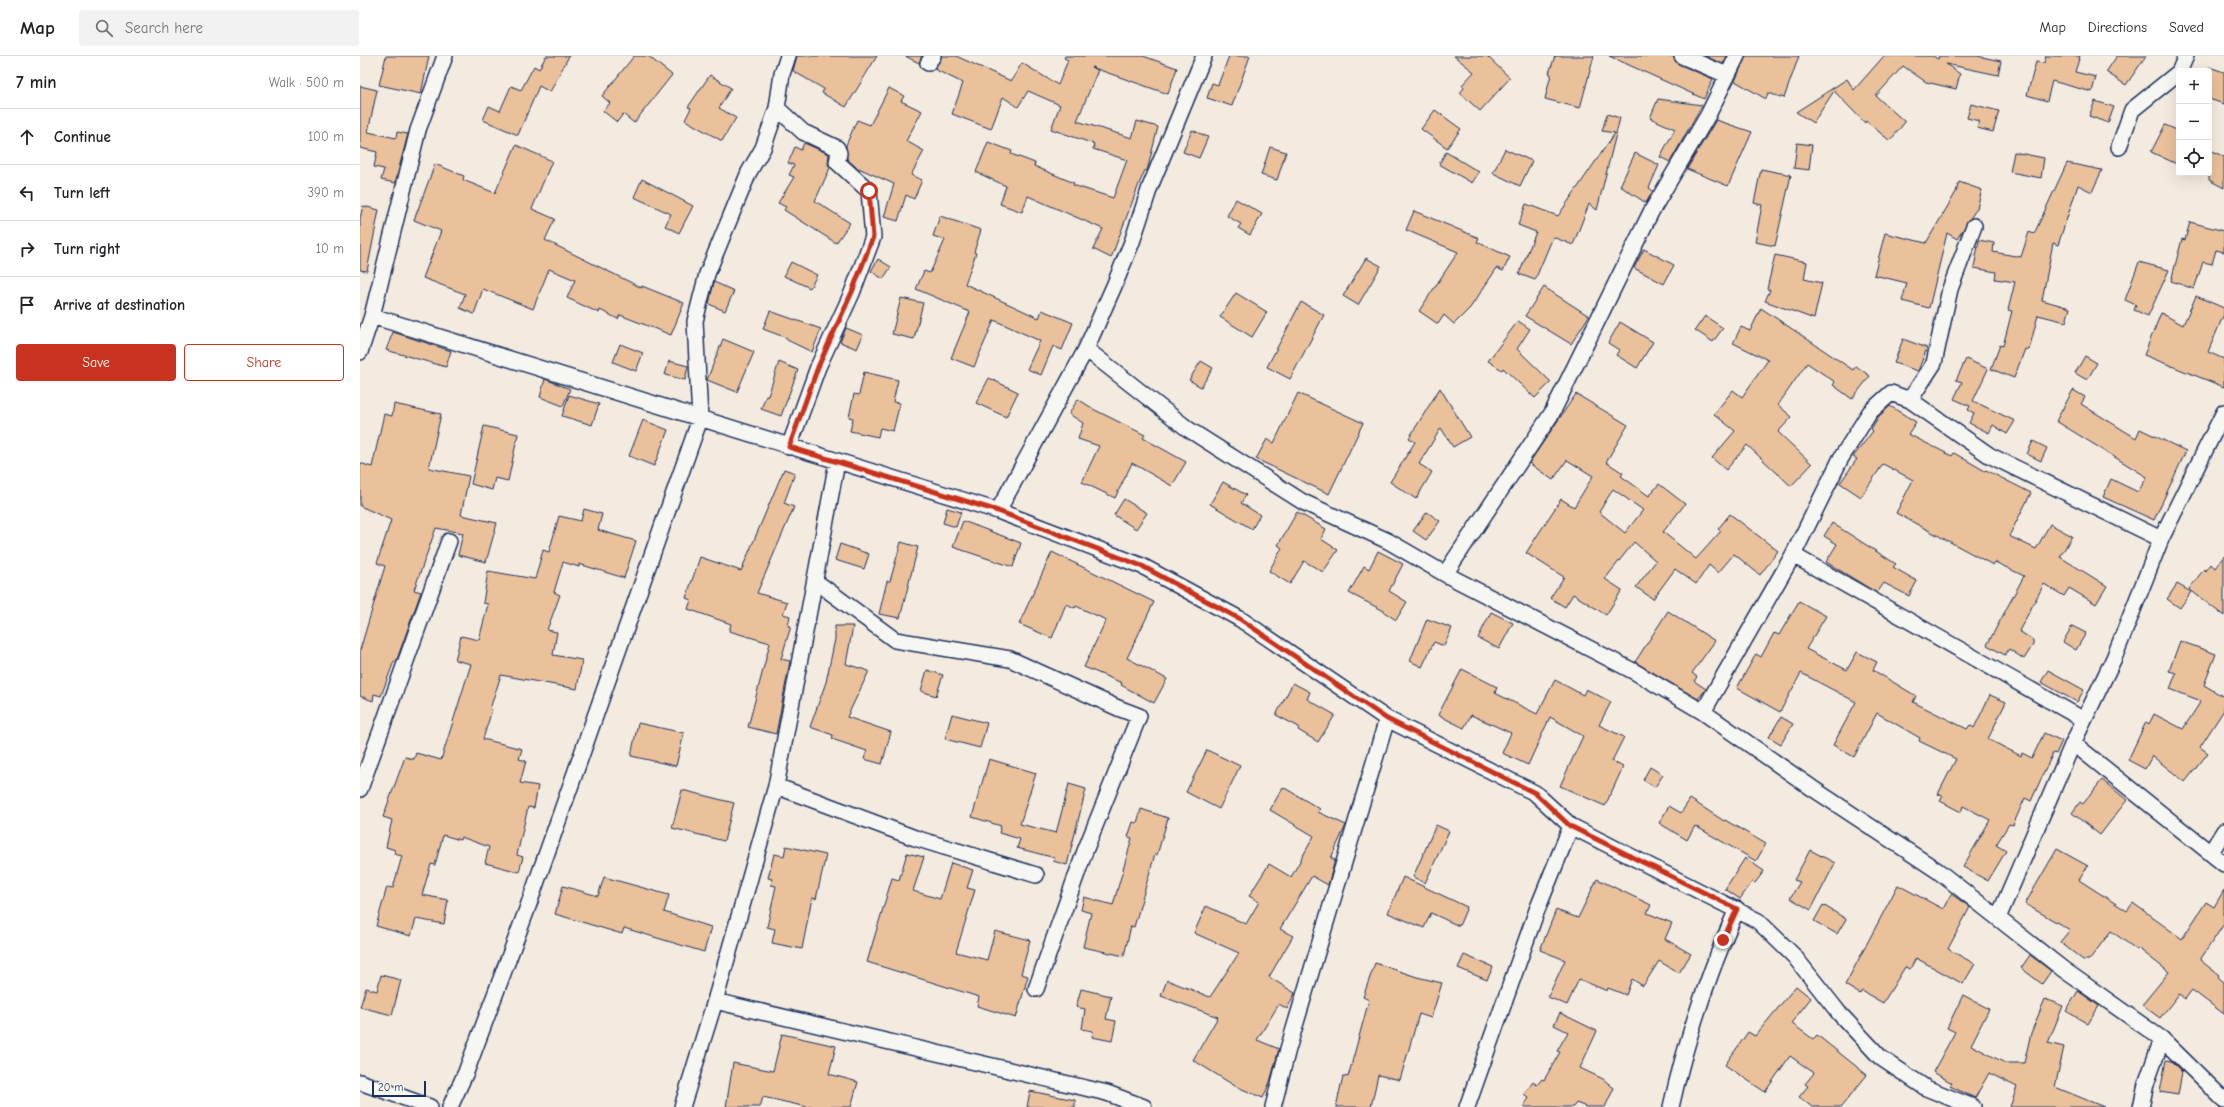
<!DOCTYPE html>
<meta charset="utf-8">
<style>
:root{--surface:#fff;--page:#f2f2f2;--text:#202124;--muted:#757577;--line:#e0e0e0;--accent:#c8321e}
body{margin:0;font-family:"Comic Neue",sans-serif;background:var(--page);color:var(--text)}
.controls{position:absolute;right:12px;top:12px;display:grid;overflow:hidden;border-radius:4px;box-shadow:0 4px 16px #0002}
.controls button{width:36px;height:36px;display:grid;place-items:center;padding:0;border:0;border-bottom:1px solid var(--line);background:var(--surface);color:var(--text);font:20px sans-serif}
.scale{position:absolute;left:12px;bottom:10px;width:54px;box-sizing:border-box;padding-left:4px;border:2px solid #1b2f5e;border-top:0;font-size:11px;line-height:14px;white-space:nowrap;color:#1b2f5e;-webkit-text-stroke:3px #f6f6f2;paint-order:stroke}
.stop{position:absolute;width:12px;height:12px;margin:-9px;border:3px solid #c8321e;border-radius:50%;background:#fff}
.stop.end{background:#c8321e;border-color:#fff;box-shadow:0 1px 4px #0008}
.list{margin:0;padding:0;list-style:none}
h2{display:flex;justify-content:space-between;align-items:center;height:52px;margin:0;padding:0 16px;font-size:17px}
h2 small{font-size:13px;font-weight:400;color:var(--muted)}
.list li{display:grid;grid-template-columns:26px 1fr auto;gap:12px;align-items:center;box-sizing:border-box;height:56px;padding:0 16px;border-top:1px solid var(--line)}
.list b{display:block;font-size:15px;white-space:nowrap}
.list em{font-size:13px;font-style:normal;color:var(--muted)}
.actions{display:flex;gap:8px;padding:12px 16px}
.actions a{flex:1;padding:9px 0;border:1px solid var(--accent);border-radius:4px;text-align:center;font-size:14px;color:var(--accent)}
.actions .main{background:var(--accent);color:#fff}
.icon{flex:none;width:22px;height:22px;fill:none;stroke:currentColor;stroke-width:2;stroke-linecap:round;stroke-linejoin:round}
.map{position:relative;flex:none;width:1864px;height:1051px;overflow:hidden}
header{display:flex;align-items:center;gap:24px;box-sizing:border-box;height:56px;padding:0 20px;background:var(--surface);border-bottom:1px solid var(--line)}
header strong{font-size:19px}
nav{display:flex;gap:22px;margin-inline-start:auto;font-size:14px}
.search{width:280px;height:36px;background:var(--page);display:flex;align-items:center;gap:10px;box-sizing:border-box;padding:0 14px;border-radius:4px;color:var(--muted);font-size:15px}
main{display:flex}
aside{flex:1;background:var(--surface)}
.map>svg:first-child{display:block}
.building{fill:#eac19a;stroke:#1b2f5e;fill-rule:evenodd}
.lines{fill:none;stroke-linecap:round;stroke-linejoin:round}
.minor-casing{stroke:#1b2f5e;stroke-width:18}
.minor{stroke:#f6f6f2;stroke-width:15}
.route{stroke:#c8321e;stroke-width:5}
</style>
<header>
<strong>Map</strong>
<div class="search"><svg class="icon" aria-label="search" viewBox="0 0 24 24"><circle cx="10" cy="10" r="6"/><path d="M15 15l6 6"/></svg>Search here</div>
<nav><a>Map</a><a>Directions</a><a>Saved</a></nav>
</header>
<main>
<aside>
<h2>7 min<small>Walk · 500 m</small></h2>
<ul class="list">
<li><svg class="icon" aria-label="ahead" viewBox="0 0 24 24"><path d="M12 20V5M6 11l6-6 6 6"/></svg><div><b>Continue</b></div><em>100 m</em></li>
<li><svg class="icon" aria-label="left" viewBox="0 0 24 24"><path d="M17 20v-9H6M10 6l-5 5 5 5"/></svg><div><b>Turn left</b></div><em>390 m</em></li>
<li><svg class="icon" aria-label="right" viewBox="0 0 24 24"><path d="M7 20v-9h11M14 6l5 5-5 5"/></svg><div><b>Turn right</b></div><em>10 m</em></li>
<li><svg class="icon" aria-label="arrive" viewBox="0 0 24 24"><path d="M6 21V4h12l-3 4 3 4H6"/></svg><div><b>Arrive at destination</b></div></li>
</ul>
<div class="actions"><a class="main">Save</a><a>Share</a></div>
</aside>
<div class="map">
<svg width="1864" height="1051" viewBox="0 0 1864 1051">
<rect width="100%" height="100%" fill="#f4ebe0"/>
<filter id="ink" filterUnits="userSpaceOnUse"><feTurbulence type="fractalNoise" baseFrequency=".025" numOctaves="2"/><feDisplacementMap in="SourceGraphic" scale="8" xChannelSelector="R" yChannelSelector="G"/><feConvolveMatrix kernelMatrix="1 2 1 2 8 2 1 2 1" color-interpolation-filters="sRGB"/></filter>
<g filter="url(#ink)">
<!-- building -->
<path class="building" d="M26,0h43l-8,38 -42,-9z
M186,0h23l-19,36 -11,-6 -21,49 -35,-15 6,-14 11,5 11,-25 10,4 13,-24 5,3z
M274,0h14l24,19 -38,48 -11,-9 -6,8 -14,-11 7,-8 -8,-7z
M437,0h80l-31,51 -24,-14 2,-4 -31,-18z
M545,0h17l-3,7z
M582,0h14l55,25 11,-18 36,22 10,-25 -4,-2 1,-2h78l34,12 -9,26 -77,-27 7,3 -21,51 55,17 5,-17 21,6 -11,44 -2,-1 -6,14 -28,74 -18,-9 10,-20 -75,-33 -6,16 -22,-8 6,-18 -30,-14 12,-30 24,9 -1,3 24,9 -1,3 40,17 -1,2 40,13 14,-38 -34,-11 1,-5 -43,-15 9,-24 -32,-14 -10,16 -15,-10 -12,32 -39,-15 11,-31 -29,-14z
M869,0h21l-18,50 -25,-8 5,-15 6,2z
M1094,0h33l23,22 -30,33 -20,-18 4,-5 -2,-3 12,-13z
M1195,0h39l-14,52 -35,-9 6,-25 -2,-1z
M1249,0h64l5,8 35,15 -9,20z
M1345,0h22l-4,8z
M1386,0h53l-15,42 -16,-5 -2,6 -31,-18z
M1524,0h49l5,3 1,-3h38l24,5 -3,14 -52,-11 14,10 -4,15 -30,-7 -23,-16 -27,30 29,26 -15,19 -24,-20 -1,2 -31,-32 -21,32 -17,-11 51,-33 7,11z
M1686,0h34l-5,16 21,5 -4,15 -40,-11 -5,20 -20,-6 9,-33 8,1z
M1757,0h29l-20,29 -20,-13z
M1849,11l15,5v32l-15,-5z
M350,19l21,13 -12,20 17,10 -14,23 -37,-21 6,-12 -3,-1z
M0,30l17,4 -9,42 28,6 1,-6 11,2 -13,49 -14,-3 3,-11 -10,-2 3,-15 -17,-4z
M529,32l15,8 -3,5 21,10 -16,30 18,10 -13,24 11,5 -8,19 -8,-4 -8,26 -14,-4 10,-33 -38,-17 -9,-8 -1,-14 11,-25 13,5z
M1298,43l44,6 -32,57 -10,-5 15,-28 -25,-11z
M1735,45l19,6 -6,16 -19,-7z
M1611,48l28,7 -6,21 -16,-4 2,-7 -12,-3z
M1075,54l26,19 -14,19 -26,-19z
M1247,58l13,4 -23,92 -8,-6 -16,41 -20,-8 -18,43 -16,-6 17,-42 -18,-7 8,-21 32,12 57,-83 -13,-2z
M1356,64l36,12 -24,54 -41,-17z
M1805,69l14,6v34l-28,-13z
M832,74l16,7 -9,21 -16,-6z
M444,87l25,11 -1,10 2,4 -15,33 35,22 -14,20 -52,-33 2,-3 -8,-4 16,-26 -5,-2 5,-10 -6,-2 7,-16 6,3z
M1437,87l15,2 -3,25 -15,-2z
M156,89l36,16 -20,48 23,10 -10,21 97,48v-2l42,17 -13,32 -51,-20 -2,4 -18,-9 -1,3 -32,-15 8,-18 -26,-11 -16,40 -50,-20 -9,25 -14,-6 5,-14 -42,-16 18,-47 -27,-11 21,-56 29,12 -1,4 32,13z
M910,91l16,5 -9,28 -16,-5z
M1145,93l27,12 -12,25 -27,-13z
M1849,93l15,8v31l-15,-8z
M1086,96l33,20 -7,11 -33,-19z
M1654,96l30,6 -3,20 -31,-6z
M1275,97l24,12 -10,23 4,3 -7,12 -26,-17z
M1707,107l35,7 -10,22 -14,-7 -20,60 -5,-2 -11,57 28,8 -4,14 -28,-7 -9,35 -4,-1 -11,29 -23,-9 9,-24 3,1 9,-35 -4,-1 7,-28 -20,-3 1,-7 -22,-4 5,-28 15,3 -1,9 28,5 8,-25 5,2z
M1401,113l30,6 -16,71 -20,-4 7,-37 -8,-2z
M282,123l51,27 -14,27 -14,-7 6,-12 -37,-17z
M1599,126l23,8 -5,18 -20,31 -10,-6 -18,75 -27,-7 5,-18 -33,-8 11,-42 41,10 30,-51z
M876,143l26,15 -12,21 -12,-7 3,-4 -14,-8z
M3,150l16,4 -12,61 -7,-1v-52z
M1054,155l65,27 -2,4 33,15 -7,14 -6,-3 -27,40 -16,16 -10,-9 -6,9 -19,-13 39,-59 -52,-22z
M580,160l41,14 -7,22 2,1 -11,31 74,34 3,-8 31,13 -11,27 -9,-4 -12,29 -14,-6 13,-28 -46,-21 -20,47 -23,-9 19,-46 -54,-23 8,-18 6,2 15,-33 -12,-4z
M1830,166l34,9v21l-8,-2 -4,14 -9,-2 -9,27 -23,-8 11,-42 3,1z
M1284,193l30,16 -10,19 -30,-16z
M1415,199l32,7 -3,17 18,4 -8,36 -49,-18 5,-11 -3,-1z
M1006,202l15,8 -23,39 -15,-9z
M518,203l13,8 -8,12 -12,-8z
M431,206l26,13 -7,13 -26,-12z
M1779,206l30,8 -21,46 -14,-6 2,-5 -11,-5z
M354,226l20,9 -9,20 -16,-7z
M1184,231l45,29 -18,28 -46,-28z
M876,237l31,19 -15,25 -32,-20z
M1836,240l28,12v6l-16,38 16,7v28l-80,-32 17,-42 22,12z
M541,242l22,5 -9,36 -22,-5z
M941,246l23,13 -34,64 -23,-12z
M1401,252l92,62 3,-4 14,10 -18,23 -19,-14 2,-3 -28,-19 -29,42 14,12 -14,15 34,32 -21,22 -44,-41 -21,25 -14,-12 23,-27 -21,-17 19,-24 9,7 26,-37 -35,-17 8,-16 9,4z
M410,255l51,18 -9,23 -25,-12v-2l-24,-9z
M1345,260l18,12 -10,14 -18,-12z
M1158,265l12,8 -13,20 34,33 -16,16 -32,-30 -1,2 -14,-9z
M1260,266l33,20 -16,26 -21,-13 3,-5 -11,-7z
M486,272l17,7 -6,14 -17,-7z
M33,276l58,19 -5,16 -60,-17z
M363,283l31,13 -17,40 -30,-12z
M1543,283l24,9 -9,23 -24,-8z
M260,288l23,9 -7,18 -23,-9z
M1725,300l12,7 -10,17 -12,-7z
M1606,303l22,10 -15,32 42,20 -8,13 -14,-9 -4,8 -20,-10 5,-10 -6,-3 2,-4 -16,-7 8,-17 -6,-2z
M309,305l19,5 -3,14 -20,-5z
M841,305l12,7 -12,19 -12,-7z
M419,306l19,8 -17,46 -20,-7 5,-13h2z
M504,316l34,8 -5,22 7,1 -7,28 -13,-3 -2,9 -28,-6 3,-13 -4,-1 5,-23 5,1z
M629,322l29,14 -12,25 -30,-14z
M185,323l25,10 -7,17 -23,-9z
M1080,332l30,49 -17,10 -12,-19 -22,36 13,8 -16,27 -26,-17 25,-40 -6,-4z
M1713,334l12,7 -4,7 55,34 4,-9 46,22 -32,69 -51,-23 8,-18 27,13 9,-15 -91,-56z
M938,337l65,30 -34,71 -73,-35 11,-20 7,4z
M1216,338l52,31 -22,37 17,11 -2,3 28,20 10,-12 26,20 -22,28 33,27 25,-28 -3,-2 12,-15 48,37 -18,24 -26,-21 -16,19 -9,-8 -13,19 -21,-15 -22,30 -17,-12 20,-26 -22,-19 -29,37 17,11 -16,25 -33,-21 -8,13 -15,-9 14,-21 -38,-24 35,-54 13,8 19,-31 -26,-16 -14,20 -24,-17zM1253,433l30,21 -18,23 -26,-21z
M209,339l30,9 -7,21 -30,-9z
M718,343l17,11 50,25 -2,3 43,24 -14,24 -40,-23 -17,35 -33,-16 17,-36 -21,-7 5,-16 -14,-9z
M34,348l47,10 -12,54 40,8 -8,39 36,8 -11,39 -28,-7 5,-22 -27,-5 -22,62 7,2 -25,70 -2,-1 -13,35 -7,-2 -1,7 -13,-5v-46l25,-84 -8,-3 14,-43 -31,-14v-43l12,4 12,-53 8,2z
M1530,350l26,16 -8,12 44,22 2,-3 31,18 1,-1 45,23 -22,43 27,13 14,-25 22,12 -12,21 47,29 -11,18 -27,-16 -5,8 -20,-12 -25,47 14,9v5l-9,14 -15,-10 -4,6 -18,-10 37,-69 -29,-14 -2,3 -97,-52 17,-33 -30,-16 -22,33 -21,-14 17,-24 -4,-2 20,-26 -2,-2 8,-13z
M283,364l25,10 -14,36 -25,-10z
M124,370l34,8 -10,47 -13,-3 -3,12 -21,-6z
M1673,385l14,7 -6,13 -14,-7z
M424,413l11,4 -11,30 10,4 -37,86 30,9 -4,12 7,2 -2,10h3l-10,33 9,2 -14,73 -28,-7 22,-84 -41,-12 2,-7 -43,-15 3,-9 -5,-2 14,-41 41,14z
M863,426l23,13 -5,8 19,12 -8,14 -42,-25z
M764,443l23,14 -11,16 -22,-14z
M587,452l14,4 -5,15 -13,-4z
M224,453l18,5 -4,16 38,11 -12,37 -45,-14v3l-16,-5 -9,30 6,3 -13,35 10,2 -4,23 29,5 -5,29 -76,-14 -11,34 2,1 -9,29 39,10 -3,10 7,2 -6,22 18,3 -4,22 -6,-1 -11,48 6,2 -4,15 -34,-9 4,-16 -28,-10 -1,3 -17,-5 -8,30 -4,-1 -9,31 26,5 -4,24 -28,-5 -5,17 -35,-10 11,-39 6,1 9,-32 -8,-2 1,-4 -9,-3 6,-27 -9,-3 22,-60 9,2 2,-6 25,7 30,-96 -16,-4 6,-24 18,4 9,-36 -5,-1 5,-32 47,8 8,-29 6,2 10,-36 22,5z
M937,456l29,17 -5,10 17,11 -15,22 -19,-11 -14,23 -21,-13 13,-23 -4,-3z
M1067,456l13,9 -14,19 -13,-9z
M603,465l58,22 -8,24 -60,-20z
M1472,467l64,41 -3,3 24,14 -8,15 -25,-13 -7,10 -51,-31 11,-18 -13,-8z
M541,486l17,5 -18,71 -21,-4 8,-33h3z
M480,488l29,10 -5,15 -29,-9z
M1018,495l25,13 -14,27 18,11 -11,18 -12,-8v-1l-35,-18 15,-27 5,3z
M692,496l102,50 -27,56 40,21 -13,24 -33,-18 1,-2 -38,-16 22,-47 -30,-14 -1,2 -9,-4 -14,34 -33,-14z
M1864,500v60l-35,-27 15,-20 2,2 5,-7 4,4z
M1817,528l14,8 -11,16 -13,-9z
M1439,545l27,15 -20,33 41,21 10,-18 20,10 -4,8 43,26 -3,6 54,27 3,-4 4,3 16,-33 16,7 -18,37 33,17 1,-3 10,5 12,-25 18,8 -6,13 -3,-1 -22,48 -6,-3 -12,27 -4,-1 -13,21 10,6 -18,30 -25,-14 27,-47 -27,-14 -2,6 -21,-11 3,-5 -5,-2 18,-35 -37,-18 1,-3 -43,-25 -23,44 -21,-12 23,-43 -55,-29 -21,39 -43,-24 19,-34 5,3 13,-24 5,2z
M1308,555l47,30 -23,32 5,4 -3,4 12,8 -8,10 -63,-37z
M1131,556l22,11 -14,26 -21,-11z
M1067,563l25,9 -8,18 -10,-4 -12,25 -12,-6z
M475,570h18l-7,38 23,7 -22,46 44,15 -9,32 -18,-5 3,-8 -35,-12 1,-4 -23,-8 16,-45 9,-43z
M1712,570l14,7 -10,17 -13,-8z
M1820,585l36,13 -12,31 20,12v13l-24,37 8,6 -23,29 -33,-26 -7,13 -17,-9 18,-38 3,2 5,-10 29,15 18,-28 -31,-12 6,-16 -7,-2z
M1102,613l35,18 -2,6 42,21 18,-34 28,15 3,-6 25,13 -12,23 25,12 -12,24 11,6 -18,39 -45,-20 23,-50 -33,-19 -22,48 -26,-12 9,-20 -40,-18 -7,13 -26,-13z
M567,614l16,5 -7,21 -15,-5z
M1688,614l36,20 -7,12 -36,-20z
M933,627l17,9 -3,7 28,16 -17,27 -20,-12 1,-3 -23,-12z
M592,658l35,9 -7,25 -35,-9z
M1421,661l12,7 -12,20 -12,-7z
M278,667l46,10 -8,33 -45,-10z
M847,694l33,16 -21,43 -33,-17z
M629,703l47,14 -16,51 36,9 13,-49 17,5 -19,76 -14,-4 2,-3 -38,-10 3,-9 -21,-6 2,-7 -29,-9z
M1290,711l13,8 -8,12 -12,-7z
M1742,724l25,20 -27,35 -28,-22 8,-11 3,2z
M923,731l37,22 -2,3 28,13 -15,33 4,2 -7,25 -16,-9 -32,53 13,7 -24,41 26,16 -8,16 -8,-5 -22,36 22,9 -9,33 -7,16 -28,-12 -42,-26 25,-43 -57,-21 6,-16 43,17 29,-44 -45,-20 12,-27 40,18 13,-22 -10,-6 20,-32 22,13 23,-41 -44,-26z
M322,734l52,13 -10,38 -52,-13z
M1330,743l34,22 1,-1 41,24 -10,17 -61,-35 -8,14 -28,-17 10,-17 12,7z
M781,753l27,9 -11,37 -2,-1 -21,73 -3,-1 -7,30 -41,-9 8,-34 -10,-3 3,-13 29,8 19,-67 -4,-1 5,-15 4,1z
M1076,769l13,6 -24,52 -12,-6z
M426,790l40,9 -10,44 -4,-1 -10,51 -30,-6 3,-14 -8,-2 9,-41 -5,-1 1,-6 -4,-1 6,-24 10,2z
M1697,793l31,17 -9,14 48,31 6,-8 49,36 24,-37 8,5 10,-17v34l-24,36 19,15 -1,2 6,5v32l-32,-24 -7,9 -6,-5 -19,24 -18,-13 27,-33 -31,-24 -1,2 -26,-19 -22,29h-6l-23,-18 10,-12 -45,-26z
M1450,794l25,13 -24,47 -21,-12 10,-16 -6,-2z
M547,797l17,4 -11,34 27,8 11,-36 22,7 -6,18 8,2 -19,62 31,8 8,-29 35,9 -9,34 7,2 -12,42 -39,-12 2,-9 -112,-35 25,-84 7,2z
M1385,802l19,13 -9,12 -3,-1 -12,17 -15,-10z
M244,821l65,18 -5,17 47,15 -7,25 -80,-24 -2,6 -67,-20 8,-28 35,10z
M1043,821l64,30 -8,19 -28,-13 -7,15 -36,-15z
M1237,823l54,26 -4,8 25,10 -7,16 26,15 -12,19 -20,-12 -16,25 -11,-7 -6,16 -18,-7 -1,3 -28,-12 -12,26 -19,-8 17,-37 -25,-10 16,-40 22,8z
M1538,829l45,24 8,-15 19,13 -22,42 27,15 -12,20 -47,-26 -6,11 -5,-2 -22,36 -21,-12 -2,3 -15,-9z
M1463,849l23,14 -9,15 -23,-13z
M1104,899l29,12 -6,13 -29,-12z
M1670,899l21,16 -9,13 -21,-16z
M1015,907l42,14 25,6 -11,35 -12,-4 -19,66 -22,-5 -7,32h-35l7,-31 5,1 21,-77 -6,-3z
M21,919l20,5 -9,35 -32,-8 6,-19 11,3z
M1436,930l15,12 -20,25 22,16 4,-4 50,40 -26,32h-29l-13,-10 9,-11 -3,-2 9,-11 -24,-17 -25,36 -40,-27 23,-33 7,4z
M721,933l30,7 -5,23 10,2 -4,20 -20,-4 1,-6 -11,-2 3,-20 -9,-2z
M1718,935l21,15 -11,18 -22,-13z
M1603,939l26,14 -18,36 34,18h19l7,-30 14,-34 18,7 -15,37 16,4 -9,40 49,20h-94l7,-20 -28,-14 -14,25 -25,-12 2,-3 -19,-11 22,-40 -8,-4z
M1200,957l37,18 -17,37 23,11 11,9 -9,19h-19l-10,-4 -3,4h-50l6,-9 -5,-4 9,-12 4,3 5,-6 2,1 16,-28 -3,-1 11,-19 -14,-7z
M422,978l54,12 -7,28 29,8 -7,25h-44l-44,-10 -3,10h-34l7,-44 40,8z
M1806,1004l5,1 11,11 -4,23 -18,-3z
M670,1035l45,9v7h-48z"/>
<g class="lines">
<!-- minor casing -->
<g class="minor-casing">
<path id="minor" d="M844,0l-54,131 -18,55 -18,44 -28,63 102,80 115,73 85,39 57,33 190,98 68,40 109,76 126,83 126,99 98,69 62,61
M1322,0l45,19
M568,7l5,-7
M417,52l26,24 34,16 2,5 -2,9 32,29 4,46 -21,56 -34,74 -29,80
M1759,91l13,-37 47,-38 7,-16
M12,260l626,195 144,55 98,53 147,100 148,74 36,33 187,95 36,35 45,57 42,45 45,30 47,19
M0,296l12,-36 46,-186 27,-74
M1550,344l24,-37 16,-74 24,-63
M638,455l88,-162
M1433,499l291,165
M1085,518l107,-161 99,-201 57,-97 29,-59
M455,525l80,59 115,19 108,49 21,8 -54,135 -49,138
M1343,656l90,-157 48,-97 29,-46 21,-19 19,7 79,55 172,84
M1713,687l151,121
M416,730l139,52 121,37
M0,733l89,-248
M1851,796l13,-21
M1638,862l75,-175 41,-85 47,-119 63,-127
M355,945l392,92 37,14
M0,1026l70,25
M90,1051l16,-35 60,-160 174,-493 -5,-98 12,-47 42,-102 14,-24 14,-40 5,-34 6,-18
M322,1051l33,-106 61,-215 61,-324
M913,1051l15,-58 99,-330
M1107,1051l70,-197 34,-84
M1311,1051c15,-67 38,-135 66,-198
M1781,1051l5,-23 16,-45"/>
</g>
<!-- minor -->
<use href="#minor" class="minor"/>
</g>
</g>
<g class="lines" filter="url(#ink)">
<!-- route -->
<path class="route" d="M509,135l4,46 -21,55 -34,75 -29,80 209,64 144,55 98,53 147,100 148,74 35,33 167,83 -14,31"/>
</g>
</svg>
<div class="controls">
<button>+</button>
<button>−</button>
<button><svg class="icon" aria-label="locate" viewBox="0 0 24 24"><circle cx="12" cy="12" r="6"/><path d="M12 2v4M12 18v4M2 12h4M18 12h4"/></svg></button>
</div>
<div class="scale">20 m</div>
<div class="stop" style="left:509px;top:135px"></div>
<div class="stop end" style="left:1363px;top:884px"></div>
</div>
</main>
